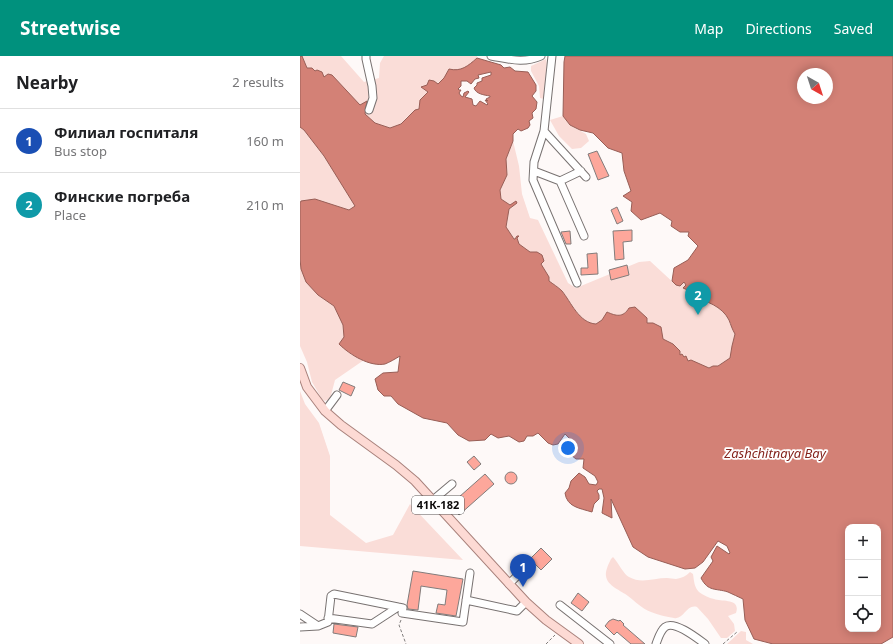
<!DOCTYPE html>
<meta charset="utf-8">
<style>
:root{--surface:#fff;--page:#f6f6f6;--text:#202124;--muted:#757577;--line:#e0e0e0;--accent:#00917d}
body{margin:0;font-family:"Noto Sans",sans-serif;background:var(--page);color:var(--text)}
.controls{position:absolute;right:12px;bottom:12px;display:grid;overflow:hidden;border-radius:8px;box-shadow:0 2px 10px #0003}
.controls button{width:36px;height:36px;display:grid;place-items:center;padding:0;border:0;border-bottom:1px solid var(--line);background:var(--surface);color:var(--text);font:20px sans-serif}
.compass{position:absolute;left:497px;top:12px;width:36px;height:36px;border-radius:50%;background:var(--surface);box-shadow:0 2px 10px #0003;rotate:141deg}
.you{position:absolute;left:268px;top:392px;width:14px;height:14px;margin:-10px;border:3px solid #fff;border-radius:50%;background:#1a73e8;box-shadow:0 0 0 6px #1a73e833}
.badge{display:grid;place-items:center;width:26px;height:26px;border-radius:50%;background:var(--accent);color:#fff;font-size:13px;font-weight:700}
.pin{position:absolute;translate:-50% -33px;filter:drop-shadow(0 1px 2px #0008)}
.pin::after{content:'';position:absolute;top:21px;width:14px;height:12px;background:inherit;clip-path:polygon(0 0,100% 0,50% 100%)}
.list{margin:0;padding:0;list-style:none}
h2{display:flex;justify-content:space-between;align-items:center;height:52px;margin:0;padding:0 16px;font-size:17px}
h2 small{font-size:13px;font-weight:400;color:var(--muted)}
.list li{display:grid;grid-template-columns:26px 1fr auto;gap:12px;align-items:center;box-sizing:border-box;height:64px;padding:0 16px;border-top:1px solid var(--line)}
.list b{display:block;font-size:15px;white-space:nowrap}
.list p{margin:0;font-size:13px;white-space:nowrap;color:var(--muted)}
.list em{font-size:13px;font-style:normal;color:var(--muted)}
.icon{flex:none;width:22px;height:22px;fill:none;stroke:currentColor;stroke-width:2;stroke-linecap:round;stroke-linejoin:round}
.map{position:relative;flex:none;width:593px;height:588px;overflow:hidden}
header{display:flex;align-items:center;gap:24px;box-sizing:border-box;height:56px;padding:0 20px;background:var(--accent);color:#fff}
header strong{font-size:19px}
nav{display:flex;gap:22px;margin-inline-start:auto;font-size:14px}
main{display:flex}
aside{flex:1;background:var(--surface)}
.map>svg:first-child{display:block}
.green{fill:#faddd8}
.water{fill:#d38176;stroke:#985e56;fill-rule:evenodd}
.building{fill:#fda79b;stroke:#827c7b}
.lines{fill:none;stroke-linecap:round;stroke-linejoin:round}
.minor-casing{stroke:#787271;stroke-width:9}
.major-casing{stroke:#a8817b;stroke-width:10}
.path{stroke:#817e7d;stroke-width:1;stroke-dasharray:3 2;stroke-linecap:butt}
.minor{stroke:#fff;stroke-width:7}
.major{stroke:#fddad4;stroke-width:8}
.labels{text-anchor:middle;stroke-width:3.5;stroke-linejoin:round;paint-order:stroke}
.shield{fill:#fff;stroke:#565454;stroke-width:1}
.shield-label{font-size:11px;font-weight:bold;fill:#0d0b0b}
.water-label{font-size:13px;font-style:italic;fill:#85241d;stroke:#fff}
</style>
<header>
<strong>Streetwise</strong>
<nav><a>Map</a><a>Directions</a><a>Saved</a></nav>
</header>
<main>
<aside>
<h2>Nearby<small>2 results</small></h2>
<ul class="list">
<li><span class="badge" style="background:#1a4fb4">1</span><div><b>Филиал госпиталя</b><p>Bus stop</p></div><em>160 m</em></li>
<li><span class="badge" style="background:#0f9aa8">2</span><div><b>Финские погреба</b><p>Place</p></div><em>210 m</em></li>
</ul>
</aside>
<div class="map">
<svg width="593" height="588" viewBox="0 0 593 588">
<rect width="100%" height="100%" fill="#fef9f8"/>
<!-- green -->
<path class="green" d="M2,0h39l23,26 15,-4 1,-15 4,-7h93v2c-9,8 -16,14 -28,12l-5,8 -16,14 -9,18 -12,7 -6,7 -11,4 -15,-5 -10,-9 -1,-4 -32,-35 -8,2 -17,-9z
M246,3l1,5 -3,35 -4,-1 -1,-12 -8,-15v-5z
M263,60l7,9 16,9 3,7 -8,7 -9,1 -13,-13 -9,-16z
M0,71l4,3 20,26 32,50 -7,4 -13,-4 -35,-5 -1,2z
M213,85l6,25 3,28 8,24 8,2 30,63 8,5 63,-26 11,-1 26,24 8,-3 9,15c13,4 29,9 36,23 2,5 3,9 6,14l-3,12 -2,12 -13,8h-4l-4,2 -21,-7 -4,-4 -4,-2v-4l-7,-7 -10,-5 -16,-16 -22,-9 -6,2 -12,-4 -5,8 -6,4c-17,-1 -24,-22 -34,-33 -4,-4 -9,-7 -13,-10v-4l-8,-13 -4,-12h-7l-11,-8 -2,-6 -2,1 -1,-1 -8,-11 2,-9 -1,-1 2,-8 4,-2 -12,-8 -1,-9 7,-15 -1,-16z
M0,203l1,10 17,26 16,11 9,19 1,12 8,18 12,5 -29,20 -5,19 -5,2 -3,-2 -10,-17 -5,-20 -7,-16z
M0,335l5,13 14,19 11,33v59l36,28 27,-8 17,-31 53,56 -163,-14z
M313,501c5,5 11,18 16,20 12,7 25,1 38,1 3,0 6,1 9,1 6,-1 10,-3 14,-7l3,2c1,6 1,13 6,18 4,3 10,6 15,7 8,3 27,-1 22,14l-8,3 6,8 1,7 -8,7h-6l-13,-19 -11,-12c-11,-3 -13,13 -23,11 -7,-1 -16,-3 -23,-6 -10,-4 -15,-10 -23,-16 -6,-5 -21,-10 -22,-20 -1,-5 3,-13 5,-17z
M441,575l5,1v8l7,4h-26z"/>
<!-- water -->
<path class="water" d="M0,0h2l5,12h5l3,3 2,-1 5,2 2,5 4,-3 4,1 28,30 7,-4 -2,13 10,9 15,5 11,-4 14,-14 4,-1 1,-9 8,-8 -7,-5 6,-2 2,-5 5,1 4,3 6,-6 5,-9c12,3 19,-3 28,-11l24,7 3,3 6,-1 5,4 13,1 8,13v6l-4,5 5,6 -1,7 -4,4 1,5 -4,3 1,4 -2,3 -7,3 -3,-2 -5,5v7l-7,18 1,16 -7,15 1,9 9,6 6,-4 1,2 -8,6 -3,18 8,12h1l2,-3h2l-2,2 2,6 11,8h7l5,3 2,6 -3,3 8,13v4c4,3 9,6 13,10 9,11 17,32 34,33l6,-4 5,-8c9,4 16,6 22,-4l6,-1 12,11v5h6l8,4 2,12 10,5 7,7v4l2,-1 2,3 2,-1 2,5 3,-1 18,8 4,-2h5l12,-8 2,-12 3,-12c-3,-5 -4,-9 -6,-14 -7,-14 -23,-19 -36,-23l-3,-6 -7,-3 3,-3 -2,-3 -4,4 -4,-1 -4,-4 2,-13 14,-8 10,-14 -10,-10 1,-4h-9l-9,-6 1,-5 -12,-8 -19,7 -10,-9 1,-9 -9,-6 8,-5 -7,-20 -2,-18 -14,-5 -15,-15 -13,-3 -10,-5 -7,-9 1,-54 1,-6h328v581l-12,7h-108l-19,-5 -9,-19 -2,-21c-5,-2 -10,-5 -15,-7 -12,-4 -20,0 -27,-14l12,-17 -2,-4 6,-11 12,8 1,-1 -3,-7 -9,-5 -15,21 -8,6 -10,1 -37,-12 -15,-10 -22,-48 1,19 -10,-5 2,-15 -2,-9h-3l-2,2 2,4v4l-5,5 -2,8c-13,-4 -25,-5 -27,-19l4,-5 2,-7 8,-8 6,4 4,7 7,1 2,-3 -3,-6 -12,-8 1,-9h-8l-10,-8 8,-8 -9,-9 -7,10 -5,1 -5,-2 -10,-10 -5,3h-6l-3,5 -5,1 -10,-6 -11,2 -7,-4 -6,6 -16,1 -11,-6 -11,-12 -24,-5 -25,-14 -7,-8h-7l-6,-6 -3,-11 8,-6 15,-1 2,-16c-5,3 -10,6 -15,8 -15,3 -35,-9 -46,-20l5,-7 -1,-12 -9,-19 -16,-11 -12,-13 -5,-13 -1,-10v-56l1,-2 14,-2 34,11 6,-4 -31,-50 -20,-26 -4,-3zM191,16v3l-9,3v3l-5,2v2l-3,3c2,6 10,7 16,8v1l-4,2 2,2 -3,-1 3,4 -1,1 -7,-4 -4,5 -3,-1 -1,-6 -7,-2 4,-5 -1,-1 -4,2 -1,4 -2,-1 -2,-3 2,-3h-2l-1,-1 3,-3v-5h6l4,3 4,-5 4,-1 -1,-3zM503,18h24v24h-24zM548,471h30v102h-30z"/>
<!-- building -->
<path class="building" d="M297,95l12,25 -11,4 -10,-26z
M317,151l6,14 -6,3 -6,-14z
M332,174v11l-9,1 1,17 -9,1 -2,-29z
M270,175l1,13h-5l-5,-12z
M297,197l1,21 -17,1v-7h7l-1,-14z
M327,209l2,10 -18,5 -2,-10z
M43,326l12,5 -4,9 -12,-6z
M174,400l7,8 -7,6 -7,-8z
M205 422a6 6 0 1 1 12 0a6 6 0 1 1-12 0Z
M185,418l9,10 -35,31 -9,-10z
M241,492l11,11 -11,11 -11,-11z
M113,515l50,8 -7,37 -20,-3 2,-9 7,1 2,-15 -26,-4 -3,24 -10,-1 -1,-4z
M278,537l11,9 -7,9 -11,-8z
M313,563l6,2 1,-1 4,4 -1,1 22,19h-14l-14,-12 -3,3 -9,-9 4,-5z
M34,568l24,3 -2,10 -23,-4z"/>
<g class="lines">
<!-- minor casing -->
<g class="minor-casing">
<path id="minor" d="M66,0v3l6,27 1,12 -4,12
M191,0c18,3 32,8 50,0
M252,0l-8,75 -10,31 -1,18 44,103
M244,75l42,46
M234,115l26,10 21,-10
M260,125l24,55
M25,355l12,-16
M133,444l19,-16
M209,528l10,-10
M166,544l51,11 9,-9
M260,549l50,39
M98,551l5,1 -1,5 61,9 7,-49
M0,558l18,12 10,-4 3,-26 3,-2 64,13 -26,17 -44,-6
M0,571l18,-1
M356,588c2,-5 4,-13 9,-17 9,-7 32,11 40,17"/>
</g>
<!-- major casing -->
<g class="major-casing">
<path id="major" d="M0,312l7,19 18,24 16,14 55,40 19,16 111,121 20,18 33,24"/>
</g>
<!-- path -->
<path class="path" d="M101,564l-2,5 7,19
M246,588l9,-9
M423,588l14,-12"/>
<!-- minor -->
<use href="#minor" class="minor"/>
<!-- major -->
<use href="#major" class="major"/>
</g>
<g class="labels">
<!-- shield labels -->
<rect class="shield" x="112" y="440" width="52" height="18" rx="3"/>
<g class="shield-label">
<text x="138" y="453">41К-182</text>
</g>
<!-- water labels -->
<g class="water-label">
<text x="475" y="402">Zashchitnaya Bay</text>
</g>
</g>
</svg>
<div class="controls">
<button>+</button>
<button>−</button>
<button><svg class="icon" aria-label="locate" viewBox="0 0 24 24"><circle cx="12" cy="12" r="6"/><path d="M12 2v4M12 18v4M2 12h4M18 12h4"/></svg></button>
</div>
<svg class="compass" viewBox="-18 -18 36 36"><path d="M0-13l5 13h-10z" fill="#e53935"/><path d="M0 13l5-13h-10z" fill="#757577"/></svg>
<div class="you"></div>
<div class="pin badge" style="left:223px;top:531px;background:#1a4fb4">1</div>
<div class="pin badge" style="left:398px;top:259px;background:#0f9aa8">2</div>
</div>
</main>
